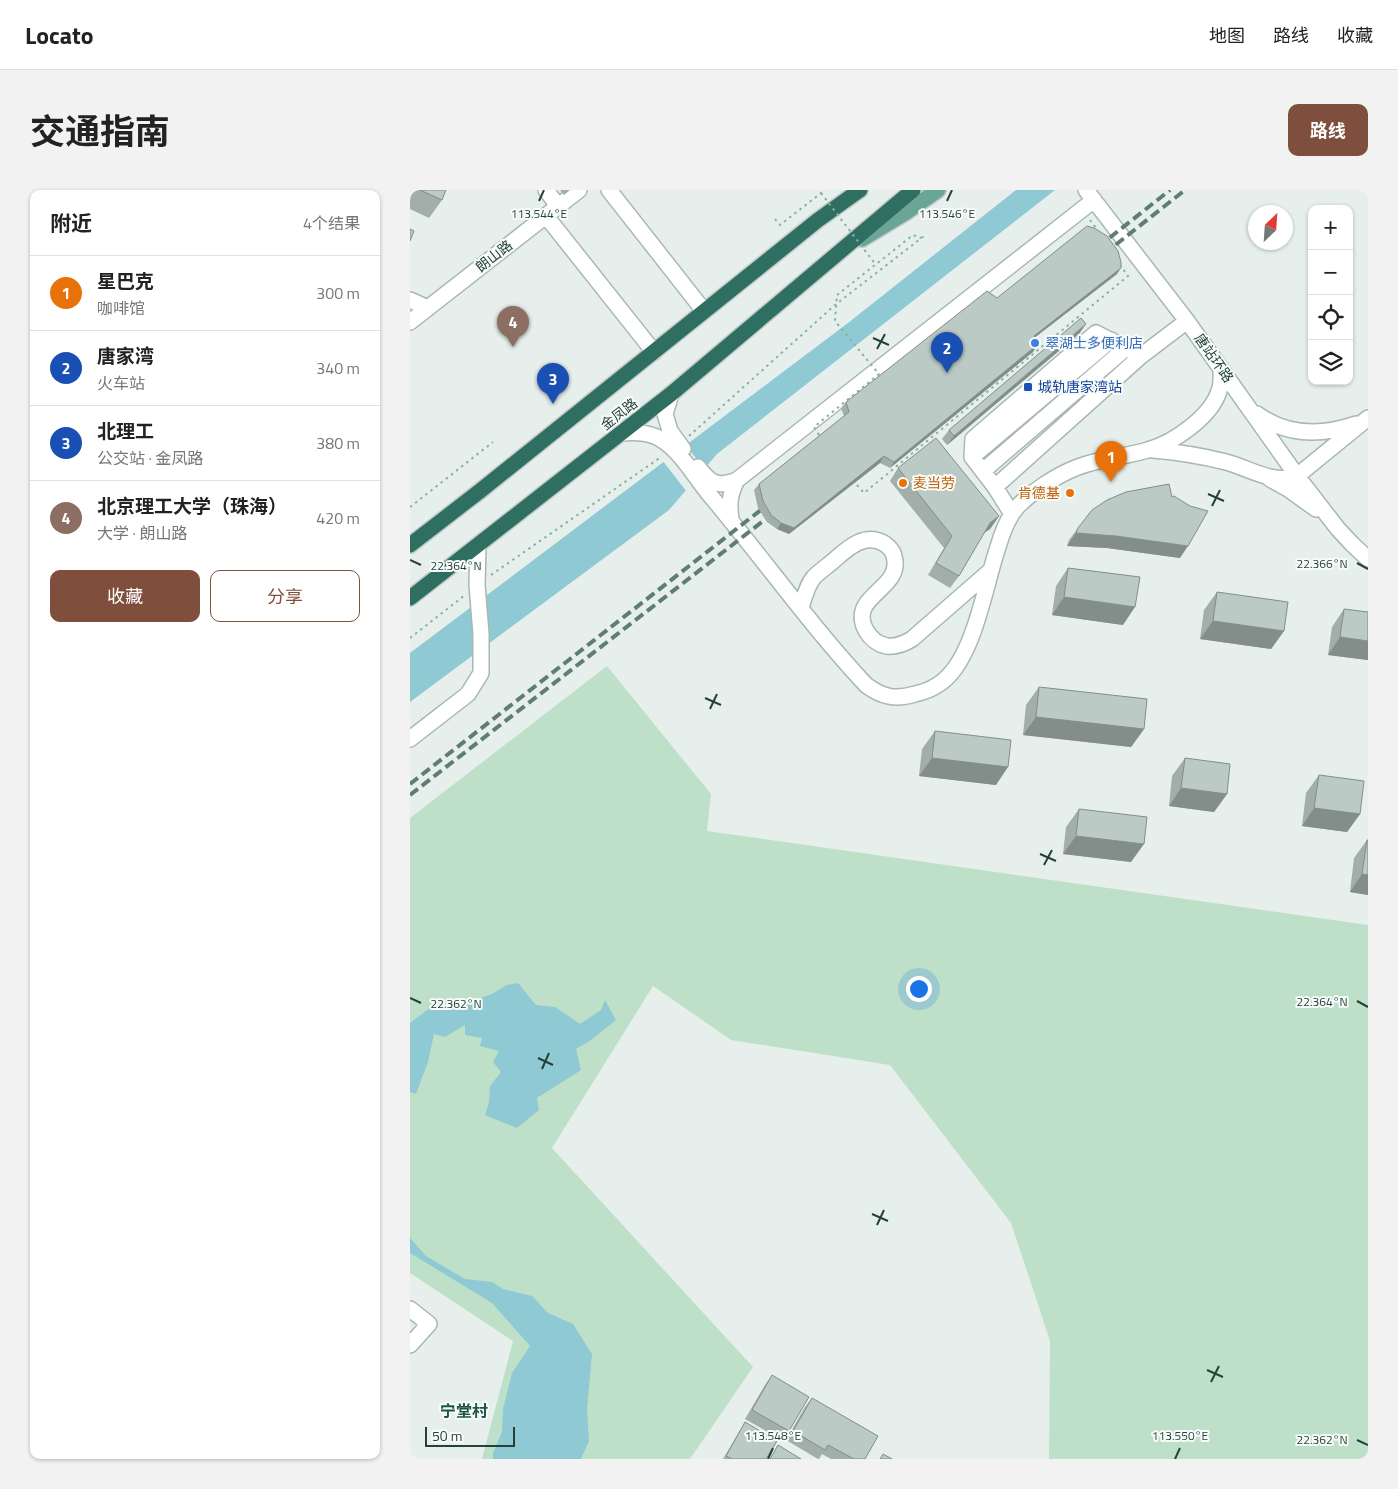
<!DOCTYPE html>
<html lang="zh">
<meta charset="utf-8">
<style>
:root{--surface:#fff;--page:#f2f2f2;--text:#222;--muted:#767676;--line:#e0e0e0;--accent:#804e3d}
body{margin:0;font-family:"Titillium Web","Noto Sans SC",sans-serif;background:var(--page);color:var(--text)}
.controls{position:absolute;right:15px;top:15px;display:grid;overflow:hidden;border-radius:10px;box-shadow:0 1px 4px #0004}
.controls button{width:45px;height:45px;display:grid;place-items:center;padding:0;border:0;border-bottom:1px solid var(--line);background:var(--surface);color:var(--text);font:25px sans-serif}
.compass{position:absolute;left:838px;top:15px;width:45px;height:45px;border-radius:50%;background:var(--surface);box-shadow:0 1px 4px #0004;rotate:25deg}
.scale{position:absolute;left:15px;bottom:12px;width:90px;box-sizing:border-box;padding-left:5px;border:2px solid #24423a;border-top:0;font-size:14px;line-height:18px;white-space:nowrap;color:#24423a;-webkit-text-stroke:4px #f7fbf9;paint-order:stroke}
.you{position:absolute;left:508px;top:798px;width:18px;height:18px;margin:-12px;border:4px solid #fff;border-radius:50%;background:#1a73e8;box-shadow:0 0 0 8px #1a73e833}
.badge{display:grid;place-items:center;width:32px;height:32px;border-radius:50%;background:var(--accent);color:#fff;font-size:16px;font-weight:700}
.pin{position:absolute;translate:-50% -41px;filter:drop-shadow(0 1px 2px #0008)}
.pin::after{content:'';position:absolute;top:26px;width:18px;height:15px;background:inherit;clip-path:polygon(0 0,100% 0,50% 100%)}
.list{margin:0;padding:0;list-style:none}
h2{display:flex;justify-content:space-between;align-items:center;height:65px;margin:0;padding:0 20px;font-size:21px}
h2 small{font-size:16px;font-weight:400;color:var(--muted)}
.list li{display:grid;grid-template-columns:32px 1fr auto;gap:15px;align-items:center;box-sizing:border-box;height:75px;padding:0 20px;border-top:1px solid var(--line)}
.list b{display:block;font-size:19px;white-space:nowrap}
.list p{margin:0;font-size:16px;white-space:nowrap;color:var(--muted)}
.list em{font-size:16px;font-style:normal;color:var(--muted)}
.actions{display:flex;gap:10px;padding:15px 20px}
.actions a{flex:1;padding:11px 0;border:1px solid var(--accent);border-radius:10px;text-align:center;font-size:18px;color:var(--accent)}
.actions .main{background:var(--accent);color:#fff}
.icon{flex:none;width:28px;height:28px;fill:none;stroke:currentColor;stroke-width:2;stroke-linecap:round;stroke-linejoin:round}
.map{position:relative;flex:none;width:958px;height:1269px;overflow:hidden;border-radius:10px}
header{display:flex;align-items:center;gap:30px;box-sizing:border-box;height:70px;padding:0 25px;background:var(--surface);border-bottom:1px solid var(--line)}
header strong{font-size:24px}
nav{display:flex;gap:28px;margin-inline-start:auto;font-size:18px}
.intro{display:flex;align-items:center;justify-content:space-between;box-sizing:border-box;height:120px;padding:0 30px}
h1{margin:0;font-size:35px}
.button{padding:12px 22px;border-radius:10px;background:var(--accent);color:#fff;font-size:18px;font-weight:700}
main{display:flex;gap:30px;padding:0 30px}
aside{flex:1;background:var(--surface);border-radius:10px;box-shadow:0 1px 4px #0004}
.map>svg:first-child{display:block}
.green{fill:#bfe0c8}
.water{fill:#8ec9d4}
.pier{fill:#e6efeb}
.lines{fill:none;stroke-linecap:round;stroke-linejoin:round}
.minor-casing{stroke:#a8b8b2;stroke-width:18}
.major-casing{stroke:#c2cac8;stroke-width:18}
.highway-casing{stroke:#c2cac8;stroke-width:18}
.path{stroke:#86b3a5;stroke-width:2;stroke-dasharray:2.5 4;stroke-linecap:butt}
.minor{stroke:#fff;stroke-width:15}
.major{stroke:#6aa596;stroke-width:15}
.highway{stroke:#2f6f62;stroke-width:15}
.rail{stroke:#5f7d75;stroke-width:4;stroke-dasharray:10 5;stroke-linecap:butt}
.path-bridge{stroke:#86b3a5;stroke-width:2;stroke-dasharray:2.5 4;stroke-linecap:butt}
.wall{fill:#a1aea9}
.shaded-wall{fill:#838d89}
.building{fill:#bbcac4;stroke:#838d89}
.ticks{fill:none;stroke:#24423a;stroke-width:2}
.shop-dot{fill:#3f7fe0;stroke:#f7fbf9;stroke-width:2}
.transit-dot{fill:#1a4fb4;stroke:#f7fbf9;stroke-width:2}
.food-dot{fill:#e8710a;stroke:#f7fbf9;stroke-width:2}
.labels{text-anchor:middle;stroke-width:4;stroke-linejoin:round;paint-order:stroke}
.street-label{font-size:14px;fill:#24423a;stroke:#f7fbf9}
.shop-label{font-size:14px;fill:#366cbe;stroke:#f7fbf9;text-anchor:start}
.transit-label{font-size:14px;fill:#164399;stroke:#f7fbf9;text-anchor:start}
.food-label{font-size:14px;fill:#c56008;stroke:#f7fbf9;text-anchor:start}
.quarter-label{font-size:16px;font-weight:bold;fill:#1f5548;stroke:#f7fbf9}
.ticks-label{font-size:12px;text-anchor:middle;fill:#24423a;stroke:#f7fbf9;stroke-width:4;stroke-linejoin:round;paint-order:stroke}
</style>
<header>
<strong>Locato</strong>
<nav><a>地图</a><a>路线</a><a>收藏</a></nav>
</header>
<div class="intro"><h1>交通指南</h1><a class="button">路线</a></div>
<main>
<aside>
<h2>附近<small>4个结果</small></h2>
<ul class="list">
<li><span class="badge" style="background:#e8710a">1</span><div><b>星巴克</b><p>咖啡馆</p></div><em>300 m</em></li>
<li><span class="badge" style="background:#1a4fb4">2</span><div><b>唐家湾</b><p>火车站</p></div><em>340 m</em></li>
<li><span class="badge" style="background:#1a4fb4">3</span><div><b>北理工</b><p>公交站 · 金凤路</p></div><em>380 m</em></li>
<li><span class="badge" style="background:#8d6e63">4</span><div><b>北京理工大学（珠海）</b><p>大学 · 朗山路</p></div><em>420 m</em></li>
</ul>
<div class="actions"><a class="main">收藏</a><a>分享</a></div>
</aside>
<div class="map">
<svg width="958" height="1269" viewBox="0 0 958 1269">
<rect width="100%" height="100%" fill="#e6efeb"/>
<!-- green -->
<path class="green" d="M197,476l104,128 -4,37 661,94v534h-319l1,-118 -39,-118 -121,-158 -159,-25 -78,-54 -101,162 201,219 -63,92h-208l31,-118 -103,-68v-455z"/>
<!-- water -->
<path class="water" d="M606,0h39l-338,264 -48,56 -259,192v-49l438,-330z
M108,793l18,22 19,2 25,17 21,-14 4,-10 11,20 -25,20 -15,9 5,21 -44,28 2,12 -22,18 -32,-13 4,-13 1,-16 11,-14 -8,-10 6,-11 -19,-5 2,-8 -17,-3v-10l-20,12 -11,-3 -6,28 -12,32 -6,-2v-69l21,-16 17,2 44,-15 15,-9z
M0,1048l16,18 39,23 27,3 11,7 29,7 16,17 25,11 19,30 -5,55 2,32 -8,18h-88v-6l9,-21 1,-23 9,-36 18,-27 -38,-43 -82,-50z"/>
<!-- pier -->
<path class="pier" d="M274,253l22,28 -19,21 -25,-32z"/>
<g class="lines">
<!-- minor casing -->
<g class="minor-casing">
<path id="minor" d="M136,0l12,16
M199,0l95,121
M676,0l101,131 110,155 41,53 14,15 16,15
M136,26l108,136
M0,110l18,8
M0,132l169,-132
M261,204l-6,20 5,17 13,18
M847,224c30,22 64,22 99,10
M212,243c15,-1 30,-1 43,9 18,13 30,35 44,52 53,63 101,131 157,191 16,12 29,15 49,9 9,-2 17,-5 24,-10 35,-22 46,-100 59,-137 4,-14 10,-30 20,-41 16,-16 39,-31 60,-39 23,-9 47,-10 70,-17 25,-7 63,-33 71,-59 3,-7 2,-14 2,-22
M743,260c25,2 49,6 73,12 23,6 47,23 71,14l71,-58
M562,267l139,-117
M288,277c12,16 19,21 39,13
M573,281l143,-123
M860,289l18,10 28,20
M585,297l146,-131 46,-35
M602,324l-17,-27 -23,-30 1,-18 123,-106 45,23
M321,331c-2,-18 -2,-25 6,-41l357,-280
M391,418c3,-10 6,-23 13,-31 5,-5 12,-10 18,-15 14,-12 32,-31 53,-18 4,3 8,7 9,12 7,24 -19,33 -29,50 -9,16 5,37 22,40 10,1 17,-2 25,-7l78,-68
M0,549l58,-45 13,-21v-39l-4,-49 1,-40
M0,1119l19,15 -19,21"/>
</g>
<!-- major casing -->
<g class="major-casing">
<path id="major" d="M452,49l43,-26 33,-23"/>
</g>
<!-- highway casing -->
<g class="highway-casing">
<path id="highway" d="M0,355l70,-54 338,-271 42,-30
M0,408l261,-204 242,-204"/>
</g>
<!-- path -->
<path class="path" d="M365,29l5,6 45,-35
M680,30l9,12
M427,105l76,-60 8,3
M279,246l146,-131 89,-69
M447,295l7,8 264,-217 -8,-11
M0,317l83,-65
M81,385l170,-118
M0,448l55,-43"/>
<!-- minor -->
<use href="#minor" class="minor"/>
<!-- major -->
<use href="#major" class="major"/>
<!-- highway -->
<use href="#highway" class="highway"/>
<!-- rail -->
<path class="rail" d="M688,57l72,-57
M694,64l81,-64
M0,594l361,-282
M0,605l366,-284"/>
<!-- path-bridge -->
<path class="path-bridge" d="M411,3l55,72
M409,245l-5,-8 65,-53 -44,-53 2,-26"/>
</g>
<!-- wall -->
<path class="wall" d="M0,0h36l-4,10 -13,18 -19,-9z
M150,0h10l-6,5z
M707,84l-83,64 3,7 -4,7 -143,116 -10,-5 -91,71 -12,-5 -10,-7 -9,-14 -4,-18 5,-6 85,-68 -3,-8 5,-6 151,-104z
M669,144l-132,111 -5,-6 7,-9z
M488,278l101,48 -9,13 -6,4 -25,43 -9,12 -22,-13 16,-27 -54,-67z
M668,338l102,30 -73,-10 -40,-2 2,-6z
M658,378l55,57 -71,-10 4,-29z
M807,402l67,39 -13,18 -71,-10 4,-29z
M934,419l24,3v48l-40,-5 4,-28z
M629,497l105,42 -13,18 -108,-12 3,-30z
M525,541l61,54 -77,-9 3,-27z
M775,568l42,36 -13,18 -45,-6 3,-30z
M909,585l41,39 -13,18 -45,-6 4,-33z
M669,619l52,53 -68,-8 3,-27z
M957,650h1v55l-18,-3 4,-34z
M362,1185l17,56 -7,9 -37,-21 20,-34z
M402,1208l53,61h-34l-9,-5 -3,5h-1l-32,-19 19,-33z
M335,1232l21,37h-43l16,-27z"/>
<!-- shaded-wall -->
<path class="shaded-wall" d="M711,78l-4,6 -88,68 5,-6z
M676,134l-7,10 -132,111 7,-9z
M627,155l-4,7 -143,116 4,-6z
M474,266l-4,7 -91,71 -12,-5 4,-6z
M589,326l-9,13 -9,6 9,-12z
M666,343l40,3 72,10 -8,12 -73,-10 -40,-2z
M654,407l71,10 -12,18 -71,-10z
M803,431l71,10 -13,18 -71,-10z
M930,447l28,4v19l-40,-5z
M626,527l108,12 -13,18 -108,-12z
M522,568l76,9 -12,18 -77,-9z
M771,598l46,6 -13,18 -45,-6z
M904,618l46,6 -13,18 -45,-6z
M666,646l68,8 -13,18 -68,-8z
M952,684l6,1v20l-18,-3z"/>
<!-- building -->
<path class="building" d="M10,0h26l-4,10z
M677,36l7,2 13,8 11,15 3,11v6l-87,68 3,9 -143,117 -10,-6 -90,72 -13,-5 -10,-8 -8,-14 -4,-17 90,-72 -3,-10 141,-111 10,7z
M0,39l4,2 -4,10z
M671,128l5,6 -132,112 -5,-6z
M526,248l63,78 -9,7 -31,53 -23,-13 16,-27 -54,-68z
M759,294l3,13 2,-1 16,10 18,5 -20,35 -72,-10 -40,-3 2,-5 14,-18 15,-10 19,-8z
M658,378l72,9 -5,30 -71,-10z
M807,402l71,10 -4,29 -71,-10z
M934,419l24,3v29l-28,-4z
M629,497l108,12 -3,30 -108,-12z
M525,541l76,9 -3,27 -76,-9z
M775,568l45,6 -3,30 -46,-6z
M909,585l45,6 -4,33 -46,-6z
M669,619l68,8 -3,27 -68,-8z
M957,650h1v35l-6,-1z
M362,1185l37,22 -20,34 -37,-21z
M402,1208l66,38 -13,23h-11l-26,-14 -3,5 -32,-19z
M335,1232l32,19 -11,18h-34l-6,-3z
M368,1255l23,14h-31z
M473,1264l9,5h-12z"/>
<!-- ticks -->
<path class="ticks" d="M129,11l5,-11M537,11l5,-11M463,148l16,7M467,159l8,-15M798,304l16,7M802,316l8,-16M0,370l11,5M947,373l11,6M295,508l16,7M300,519l7,-15M630,664l16,7M634,675l8,-15M0,808l11,5M947,811l11,6M128,868l15,7M132,879l7,-16M462,1024l16,7M467,1035l7,-15M797,1180l16,7M801,1192l8,-16M947,1250l11,5M358,1269l5,-11M765,1269l5,-11"/>
<!-- markers -->
<circle class="shop-dot" cx="625" cy="153" r="5"/>
<rect class="transit-dot" x="613" y="192" width="10" height="10" rx="2.5"/>
<g class="food-dot">
<circle cx="493" cy="293" r="5"/>
<circle cx="660" cy="303" r="5"/>
</g>
<g class="labels">
<!-- street labels -->
<g class="street-label">
<text transform="translate(84 66) rotate(-38)" y="5">朗山路</text>
<text transform="translate(804 168) rotate(55)" y="5">唐站环路</text>
<text transform="translate(209 224) rotate(-38)" y="5">金凤路</text>
</g>
<!-- shop labels -->
<g class="shop-label">
<text x="635" y="158">翠湖士多便利店</text>
</g>
<!-- transit labels -->
<g class="transit-label">
<text x="628" y="202">城轨唐家湾站</text>
</g>
<!-- food labels -->
<g class="food-label">
<text x="503" y="298">麦当劳</text>
<text x="650" y="308" text-anchor="end">肯德基</text>
</g>
<!-- quarter labels -->
<g class="quarter-label">
<text x="54" y="1227">宁堂村</text>
</g>
</g>
<g class="ticks-label">
<text x="129" y="28">113.544°E</text>
<text x="537" y="28">113.546°E</text>
<text x="912" y="378">22.366°N</text>
<text x="46" y="380">22.364°N</text>
<text x="912" y="816">22.364°N</text>
<text x="46" y="818">22.362°N</text>
<text x="363" y="1250">113.548°E</text>
<text x="770" y="1250">113.550°E</text>
<text x="912" y="1254">22.362°N</text>
</g>
</svg>
<div class="controls">
<button>+</button>
<button>−</button>
<button><svg class="icon" aria-label="locate" viewBox="0 0 24 24"><circle cx="12" cy="12" r="6"/><path d="M12 2v4M12 18v4M2 12h4M18 12h4"/></svg></button>
<button><svg class="icon" aria-label="layers" viewBox="0 0 24 24"><path d="M12 4l9 5-9 5-9-5zM3 14l9 5 9-5"/></svg></button>
</div>
<svg class="compass" viewBox="-18 -18 36 36"><path d="M0-13l5 13h-10z" fill="#e53935"/><path d="M0 13l5-13h-10z" fill="#767676"/></svg>
<div class="scale">50 m</div>
<div class="you"></div>
<div class="pin badge" style="left:701px;top:292px;background:#e8710a">1</div>
<div class="pin badge" style="left:537px;top:183px;background:#1a4fb4">2</div>
<div class="pin badge" style="left:143px;top:214px;background:#1a4fb4">3</div>
<div class="pin badge" style="left:103px;top:157px;background:#8d6e63">4</div>
</div>
</main>
